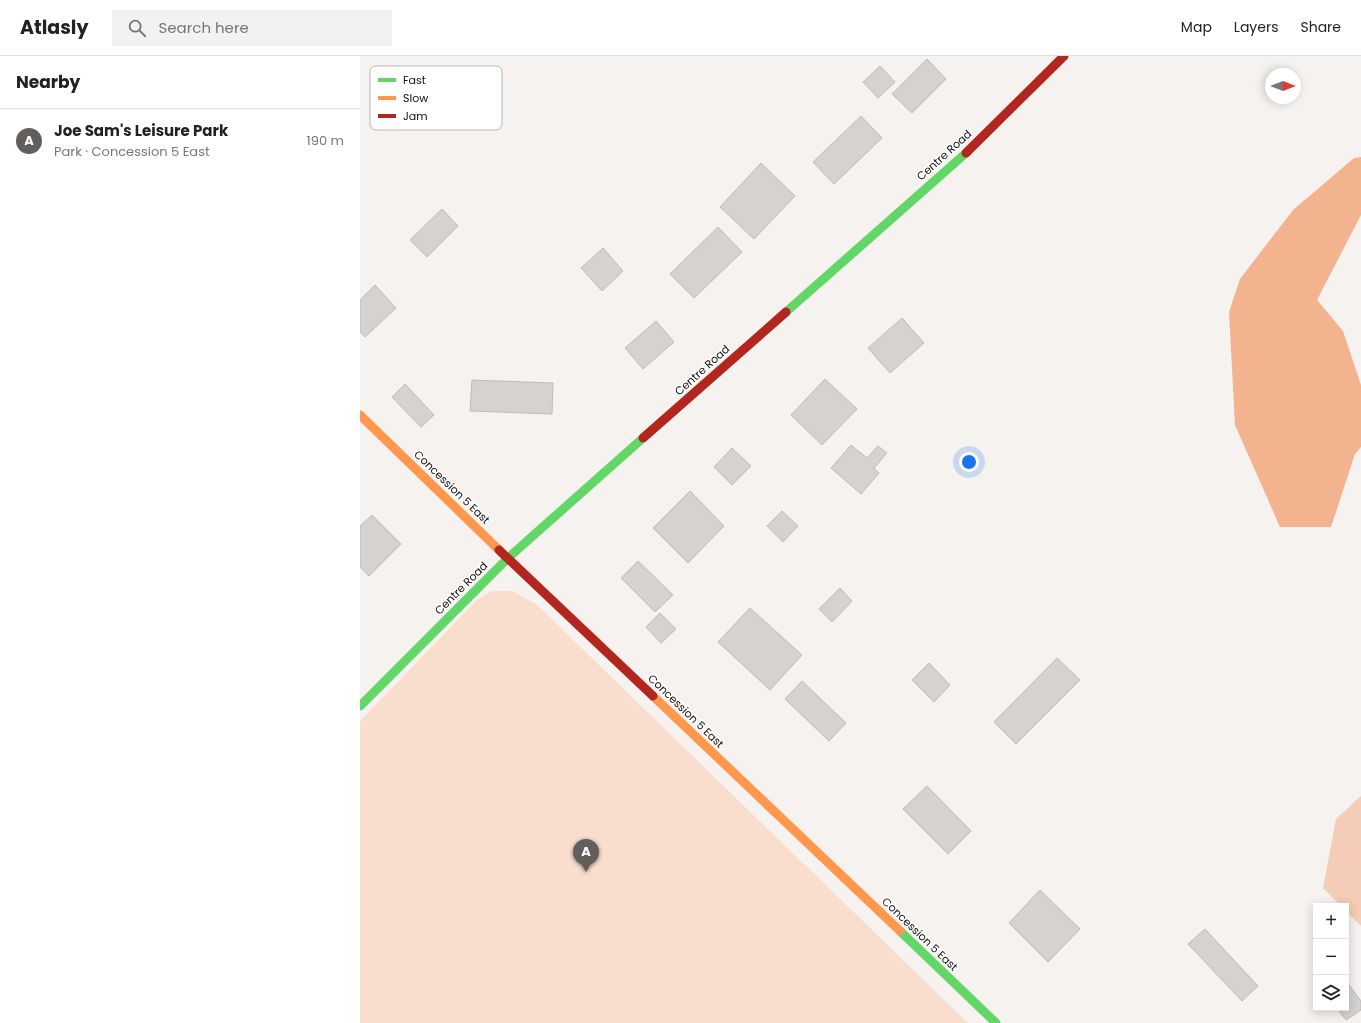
<!DOCTYPE html>
<meta charset="utf-8">
<style>
:root{--surface:#fff;--page:#f2f2f2;--text:#222;--muted:#767676;--line:#e0e0e0;--accent:#625e5c}
body{margin:0;font-family:Poppins,sans-serif;background:var(--page);color:var(--text)}
.controls{position:absolute;right:12px;bottom:12px;display:grid;overflow:hidden;border-radius:0px;box-shadow:0 2px 10px #0003}
.controls button{width:36px;height:36px;display:grid;place-items:center;padding:0;border:0;border-bottom:1px solid var(--line);background:var(--surface);color:var(--text);font:20px sans-serif}
.compass{position:absolute;left:905px;top:12px;width:36px;height:36px;border-radius:50%;background:var(--surface);box-shadow:0 2px 10px #0003;rotate:90deg}
.you{position:absolute;left:609px;top:406px;width:14px;height:14px;margin:-10px;border:3px solid #fff;border-radius:50%;background:#1a73e8;box-shadow:0 0 0 6px #1a73e833}
.badge{display:grid;place-items:center;width:26px;height:26px;border-radius:50%;background:var(--accent);color:#fff;font-size:13px;font-weight:700}
.pin{position:absolute;translate:-50% -33px;filter:drop-shadow(0 1px 2px #0008)}
.pin::after{content:'';position:absolute;top:21px;width:14px;height:12px;background:inherit;clip-path:polygon(0 0,100% 0,50% 100%)}
.list{margin:0;padding:0;list-style:none}
h2{display:flex;justify-content:space-between;align-items:center;height:52px;margin:0;padding:0 16px;font-size:17px}
h2 small{font-size:13px;font-weight:400;color:var(--muted)}
.list li{display:grid;grid-template-columns:26px 1fr auto;gap:12px;align-items:center;box-sizing:border-box;height:64px;padding:0 16px;border-top:1px solid var(--line)}
.list b{display:block;font-size:15px;white-space:nowrap}
.list p{margin:0;font-size:13px;white-space:nowrap;color:var(--muted)}
.list em{font-size:13px;font-style:normal;color:var(--muted)}
.icon{flex:none;width:22px;height:22px;fill:none;stroke:currentColor;stroke-width:2;stroke-linecap:round;stroke-linejoin:round}
.map{position:relative;flex:none;width:1001px;height:967px;overflow:hidden}
header{display:flex;align-items:center;gap:24px;box-sizing:border-box;height:56px;padding:0 20px;background:var(--surface);border-bottom:1px solid var(--line)}
header strong{font-size:19px}
nav{display:flex;gap:22px;margin-inline-start:auto;font-size:14px}
.search{width:280px;height:36px;background:var(--page);display:flex;align-items:center;gap:10px;box-sizing:border-box;padding:0 14px;border-radius:0px;color:var(--muted);font-size:15px}
main{display:flex}
aside{flex:1;background:var(--surface)}
.map>svg:first-child{display:block}
.green{fill:#f9ddcd}
.forest{fill:#f5ccb5}
.water{fill:#f2b38e}
.building{fill:#d5d2d0;stroke:#bebbba}
.lines{fill:none;stroke-linecap:round;stroke-linejoin:round}
.fast{stroke:#63d668;stroke-width:9}
.slow{stroke:#ff974d;stroke-width:9}
.jam{stroke:#b3261e;stroke-width:9}
.labels{text-anchor:middle;stroke-width:3;stroke-linejoin:round;paint-order:stroke}
.street-label{font-size:11px;fill:#120f0d;stroke:#fff}
.key{fill:#fff;stroke:#b8b7b6;stroke-width:1}
.key-label{font-size:11px;fill:#120f0d}
</style>
<header>
<strong>Atlasly</strong>
<div class="search"><svg class="icon" aria-label="search" viewBox="0 0 24 24"><circle cx="10" cy="10" r="6"/><path d="M15 15l6 6"/></svg>Search here</div>
<nav><a>Map</a><a>Layers</a><a>Share</a></nav>
</header>
<main>
<aside>
<h2>Nearby<small></small></h2>
<ul class="list">
<li><span class="badge">A</span><div><b>Joe Sam's Leisure Park</b><p>Park · Concession 5 East</p></div><em>190 m</em></li>
</ul>
</aside>
<div class="map">
<svg width="1001" height="967" viewBox="0 0 1001 967">
<rect width="100%" height="100%" fill="#f6f2f0"/>
<!-- green -->
<path class="green" d="M132,535h20l24,13 432,419h-608v-302l118,-122z"/>
<!-- forest -->
<path class="forest" d="M1001,740v130l-15,-15v-5h-5l-18,-18 13,-69z"/>
<!-- water -->
<path class="water" d="M1001,101v58l-44,85 26,31 18,54v62l-6,7 -24,73h-51l-45,-102 -6,-113 11,-33 53,-69 61,-52z"/>
<!-- building -->
<path class="building" d="M567,3l19,20 -34,34 -20,-19z
M520,10l15,16 -17,16 -15,-16z
M501,60l21,22 -48,46 -21,-22z
M401,107l34,33 -41,43 -34,-32z
M82,153l16,17 -31,31 -17,-17z
M358,171l24,25 -48,46 -24,-24z
M243,192l20,23 -21,20 -21,-23z
M15,229l21,23 -31,29 -5,-5v-32z
M542,262l22,25 -34,30 -22,-25z
M296,265l18,21 -31,27 -18,-21z
M465,323l32,30 -35,36 -31,-30z
M112,324l81,3 -1,31 -82,-3z
M45,328l29,31 -13,12 -29,-30z
M491,389l16,13 11,-12 9,7 -13,15 5,5 -18,21 -30,-26z
M372,392l19,18 -19,19 -18,-18z
M330,435l34,35 -36,37 -35,-35z
M422,455l16,15 -15,16 -16,-16z
M12,459l29,29 -32,32 -9,-9v-41z
M278,505l35,34 -18,17 -34,-34z
M480,532l12,13 -20,21 -13,-13z
M390,552l52,47 -32,35 -52,-48z
M300,557l16,16 -15,14 -15,-16z
M697,602l23,22 -64,64 -22,-22z
M569,607l21,22 -16,17 -22,-22z
M442,625l44,42 -17,18 -44,-42z
M567,730l44,45 -23,23 -45,-45z
M680,834l40,39 -32,33 -39,-39z
M845,873l53,57 -16,15 -54,-57z
M986,925l15,20v9l-15,10 -9,-12h9z"/>
<g class="lines">
<!-- fast -->
<path class="fast" d="M426,256l180,-159
M0,650l148,-148 135,-120
M540,875l96,92"/>
<!-- slow -->
<path class="slow" d="M0,359l139,135
M293,640l247,235"/>
<!-- jam -->
<path class="jam" d="M606,97l98,-97
M283,382l143,-126
M139,494l154,146"/>
</g>
<g class="labels">
<!-- street labels -->
<g class="street-label">
<text transform="translate(584 99) rotate(-42)" y="4">Centre Road</text>
<text transform="translate(342 314) rotate(-42)" y="4">Centre Road</text>
<text transform="translate(92 431) rotate(44)" y="4">Concession 5 East</text>
<text transform="translate(101 532) rotate(-45)" y="4">Centre Road</text>
<text transform="translate(326 655) rotate(44)" y="4">Concession 5 East</text>
<text transform="translate(560 878) rotate(44)" y="4">Concession 5 East</text>
</g>
</g>
<!-- legend -->
<rect x="10" y="10" width="132" height="64" rx="6" class="key"/>
<rect x="18" y="22" width="18" height="4" fill="#63d668"/>
<rect x="18" y="40" width="18" height="4" fill="#ff974d"/>
<rect x="18" y="58" width="18" height="4" fill="#b3261e"/>
<g class="key-label">
<text x="43" y="28">Fast</text>
<text x="43" y="46">Slow</text>
<text x="43" y="64">Jam</text>
</g>
</svg>
<div class="controls">
<button>+</button>
<button>−</button>
<button><svg class="icon" aria-label="layers" viewBox="0 0 24 24"><path d="M12 4l9 5-9 5-9-5zM3 14l9 5 9-5"/></svg></button>
</div>
<svg class="compass" viewBox="-18 -18 36 36"><path d="M0-13l5 13h-10z" fill="#e53935"/><path d="M0 13l5-13h-10z" fill="#767676"/></svg>
<div class="you"></div>
<div class="pin badge" style="left:226px;top:816px">A</div>
</div>
</main>
